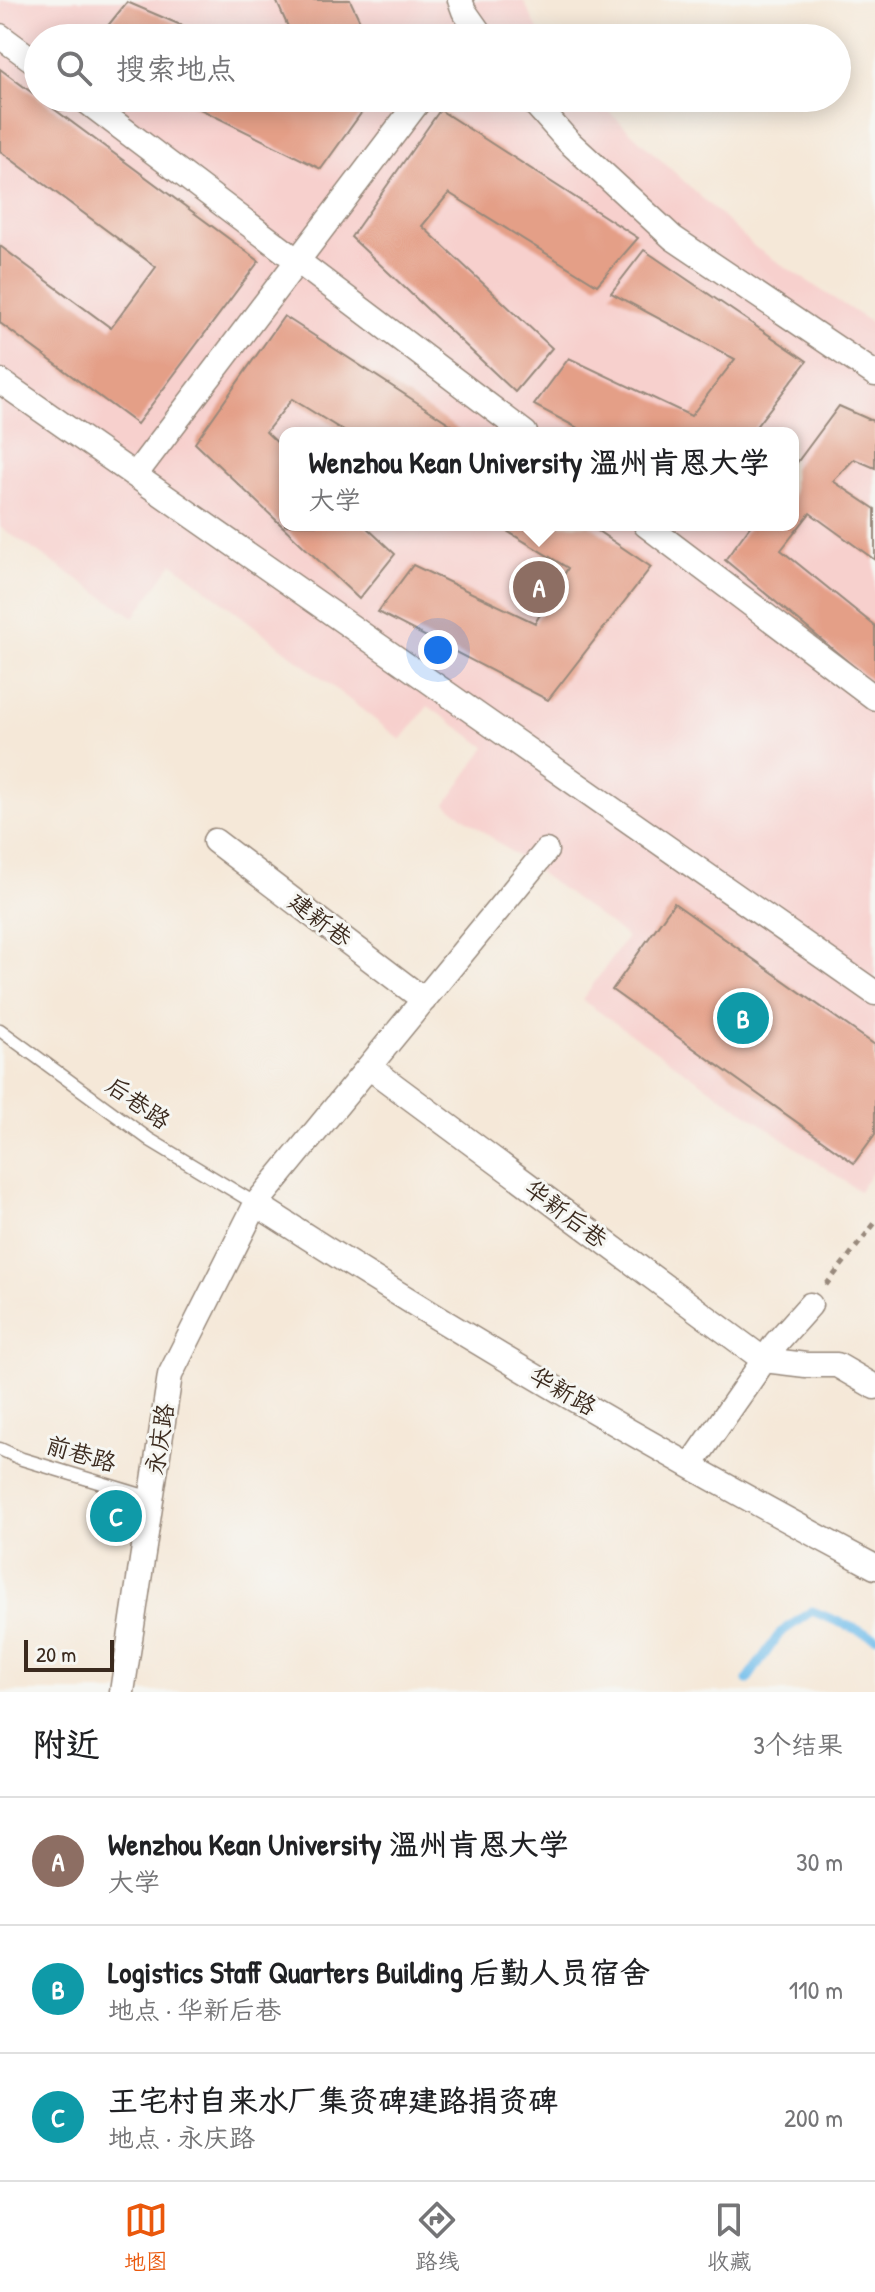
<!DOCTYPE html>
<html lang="zh">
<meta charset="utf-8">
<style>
:root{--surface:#fff;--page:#f6f6f6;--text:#202124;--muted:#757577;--line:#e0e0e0;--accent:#ea580c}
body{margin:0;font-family:"Patrick Hand","LXGW WenKai TC",sans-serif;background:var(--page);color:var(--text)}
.scale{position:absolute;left:24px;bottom:20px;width:90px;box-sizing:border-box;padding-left:8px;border:4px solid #3b2a1e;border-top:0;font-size:22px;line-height:28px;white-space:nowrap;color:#3b2a1e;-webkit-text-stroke:6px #f6f6f2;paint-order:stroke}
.you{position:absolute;left:438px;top:650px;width:28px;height:28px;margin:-20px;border:6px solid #fff;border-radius:50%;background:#1a73e8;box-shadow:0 0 0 12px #1a73e833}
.badge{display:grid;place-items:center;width:52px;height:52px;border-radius:50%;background:var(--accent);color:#fff;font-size:26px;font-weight:700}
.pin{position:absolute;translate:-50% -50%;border:4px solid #fff;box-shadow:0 2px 8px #0006}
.popup{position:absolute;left:279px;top:427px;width:520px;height:104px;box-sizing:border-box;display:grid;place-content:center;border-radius:16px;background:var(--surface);filter:drop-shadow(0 2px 6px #0005);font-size:26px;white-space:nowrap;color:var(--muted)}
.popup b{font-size:30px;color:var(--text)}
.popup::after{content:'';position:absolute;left:50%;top:100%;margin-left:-16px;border:16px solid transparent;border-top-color:var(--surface)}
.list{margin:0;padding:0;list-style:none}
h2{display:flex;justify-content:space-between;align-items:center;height:104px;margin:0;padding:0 32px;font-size:34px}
h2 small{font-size:26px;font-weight:400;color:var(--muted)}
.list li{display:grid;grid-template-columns:52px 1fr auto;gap:24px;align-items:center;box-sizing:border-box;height:128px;padding:0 32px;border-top:2px solid var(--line)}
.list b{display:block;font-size:30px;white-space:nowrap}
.list p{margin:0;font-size:26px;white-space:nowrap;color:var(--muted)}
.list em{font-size:26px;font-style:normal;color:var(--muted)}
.icon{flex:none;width:44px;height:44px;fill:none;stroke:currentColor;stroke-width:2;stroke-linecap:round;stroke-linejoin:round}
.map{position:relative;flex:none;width:875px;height:1692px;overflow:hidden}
.search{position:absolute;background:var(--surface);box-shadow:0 4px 20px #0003;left:24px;right:24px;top:24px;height:88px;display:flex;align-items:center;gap:20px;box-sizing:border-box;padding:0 28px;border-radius:44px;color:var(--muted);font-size:30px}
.sheet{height:488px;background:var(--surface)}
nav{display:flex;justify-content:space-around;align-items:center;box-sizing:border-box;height:112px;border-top:2px solid var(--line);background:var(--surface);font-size:22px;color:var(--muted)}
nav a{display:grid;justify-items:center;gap:4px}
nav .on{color:var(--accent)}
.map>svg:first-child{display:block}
.built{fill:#f7d0cd;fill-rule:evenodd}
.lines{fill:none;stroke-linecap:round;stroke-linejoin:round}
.stream{stroke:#72beeb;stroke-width:9}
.building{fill:#e49f87}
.lane-casing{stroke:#98897b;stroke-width:15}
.street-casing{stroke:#98897b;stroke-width:27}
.path{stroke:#98897b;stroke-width:5;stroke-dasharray:6 6;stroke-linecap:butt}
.lane{stroke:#fff;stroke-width:12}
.street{stroke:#fff;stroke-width:24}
.labels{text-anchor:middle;stroke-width:6;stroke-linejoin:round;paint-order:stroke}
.street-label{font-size:24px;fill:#3b2a1e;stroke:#f6f6f2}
</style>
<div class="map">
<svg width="875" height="1692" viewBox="0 0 875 1692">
<rect width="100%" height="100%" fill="#f6f6f2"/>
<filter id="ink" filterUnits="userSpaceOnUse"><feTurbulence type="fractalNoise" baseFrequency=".0125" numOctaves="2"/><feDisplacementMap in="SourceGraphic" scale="16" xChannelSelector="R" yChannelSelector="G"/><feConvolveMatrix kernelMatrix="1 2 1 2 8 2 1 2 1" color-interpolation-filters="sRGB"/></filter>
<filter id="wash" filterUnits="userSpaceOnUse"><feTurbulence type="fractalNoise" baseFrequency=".006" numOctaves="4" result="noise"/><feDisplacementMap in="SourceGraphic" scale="32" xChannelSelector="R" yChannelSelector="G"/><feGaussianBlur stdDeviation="1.8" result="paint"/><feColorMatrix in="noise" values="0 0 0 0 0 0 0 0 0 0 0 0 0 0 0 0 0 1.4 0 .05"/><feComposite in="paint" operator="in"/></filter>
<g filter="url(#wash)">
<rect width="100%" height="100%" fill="#f5e8d8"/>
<!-- built -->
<path class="built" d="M0,0h523l19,38h-504v60h556l162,150 119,77v843l-16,23 -277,-191 45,-63 -181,-133 40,-57 -58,-41 -27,34 -228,-177 -39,54 -134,-90zM285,433h508v92h-508z"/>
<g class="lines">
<!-- stream -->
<path class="stream" d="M747,1680l33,-47 32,-22 63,26"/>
</g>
<g id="blocks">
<!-- building -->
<path class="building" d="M276,0h74l18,38h-75z
M127,2l84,36h-113z
M0,69l259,192 -122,163 -137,-101v-77l111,82 45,-61 -156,-116z
M178,98h194l-51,71z
M440,110l198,128 -41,47 -148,-92 -27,33 130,122 -37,44 -164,-155z
M644,250l163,111 -56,72h-164l-53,-28 35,-47 122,58 44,-57 -124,-66z
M284,316l180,117h-117l-55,-34 -26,33 19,18v75h79l31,29 -36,45 -164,-156z
M839,406l36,16v46l-21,-9 -21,22 42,28v51l-65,-47 -29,37 94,76v58l-150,-124 26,-35h42v-57z
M497,525h92l62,42 -103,133 -170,-88 35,-47 122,58 33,-55z
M674,903l201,142v89l-21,29 -242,-173z"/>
</g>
</g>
<g filter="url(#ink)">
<use href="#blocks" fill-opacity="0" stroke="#98897b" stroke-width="2"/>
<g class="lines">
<!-- lane casing -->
<g class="lane-casing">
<path id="lane" d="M0,1030l150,110 106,64
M0,1449l22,10 129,39"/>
</g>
<!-- street casing -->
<g class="street-casing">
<path id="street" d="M460,0l4,11 19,27
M0,36l38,28
M82,98l443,335
M530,98l38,43 105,97 202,136
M0,381l875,612
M135,475l286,-377
M646,525l229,173
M215,841l209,159
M369,1067l395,293 42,5h31l38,22
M256,1204c200,129 408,251 619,363
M691,1465l85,-122 34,-38
M122,1692l48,-317 86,-171 290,-353"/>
</g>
<!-- path -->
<path class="path" d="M826,1285l49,-62"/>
<!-- lane -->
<use href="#lane" class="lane"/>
<!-- street -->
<use href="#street" class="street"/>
</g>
</g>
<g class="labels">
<!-- street labels -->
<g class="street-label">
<text transform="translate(320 920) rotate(37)" y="8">建新巷</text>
<text transform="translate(138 1103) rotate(35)" y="8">后巷路</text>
<text transform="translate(566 1214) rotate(37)" y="8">华新后巷</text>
<text transform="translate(563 1391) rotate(30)" y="8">华新路</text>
<text transform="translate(160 1439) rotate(-81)" y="8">永庆路</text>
<text transform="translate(81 1454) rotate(16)" y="8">前巷路</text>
</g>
</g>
</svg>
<div class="scale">20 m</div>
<div class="you"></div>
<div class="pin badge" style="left:539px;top:587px;background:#8d6e63">A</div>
<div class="popup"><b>Wenzhou Kean University 温州肯恩大学</b>大学</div>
<div class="pin badge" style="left:743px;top:1018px;background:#0f9aa8">B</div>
<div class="pin badge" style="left:116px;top:1516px;background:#0f9aa8">C</div>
<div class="search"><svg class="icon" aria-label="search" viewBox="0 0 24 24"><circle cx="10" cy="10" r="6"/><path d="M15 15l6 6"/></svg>搜索地点</div>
</div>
<section class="sheet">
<h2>附近<small>3个结果</small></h2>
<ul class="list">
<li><span class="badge" style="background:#8d6e63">A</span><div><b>Wenzhou Kean University 温州肯恩大学</b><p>大学</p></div><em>30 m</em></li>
<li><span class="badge" style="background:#0f9aa8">B</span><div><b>Logistics Staff Quarters Building 后勤人员宿舍</b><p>地点 · 华新后巷</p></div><em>110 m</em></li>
<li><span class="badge" style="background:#0f9aa8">C</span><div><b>王宅村自来水厂集资碑建路捐资碑</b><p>地点 · 永庆路</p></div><em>200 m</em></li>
</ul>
</section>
<nav>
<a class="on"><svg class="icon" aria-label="map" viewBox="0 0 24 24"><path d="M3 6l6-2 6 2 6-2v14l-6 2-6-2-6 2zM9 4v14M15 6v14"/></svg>地图</a>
<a><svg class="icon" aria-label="directions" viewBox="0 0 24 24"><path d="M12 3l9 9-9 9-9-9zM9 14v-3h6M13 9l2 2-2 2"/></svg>路线</a>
<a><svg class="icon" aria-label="saved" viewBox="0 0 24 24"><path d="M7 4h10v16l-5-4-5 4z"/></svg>收藏</a>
</nav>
